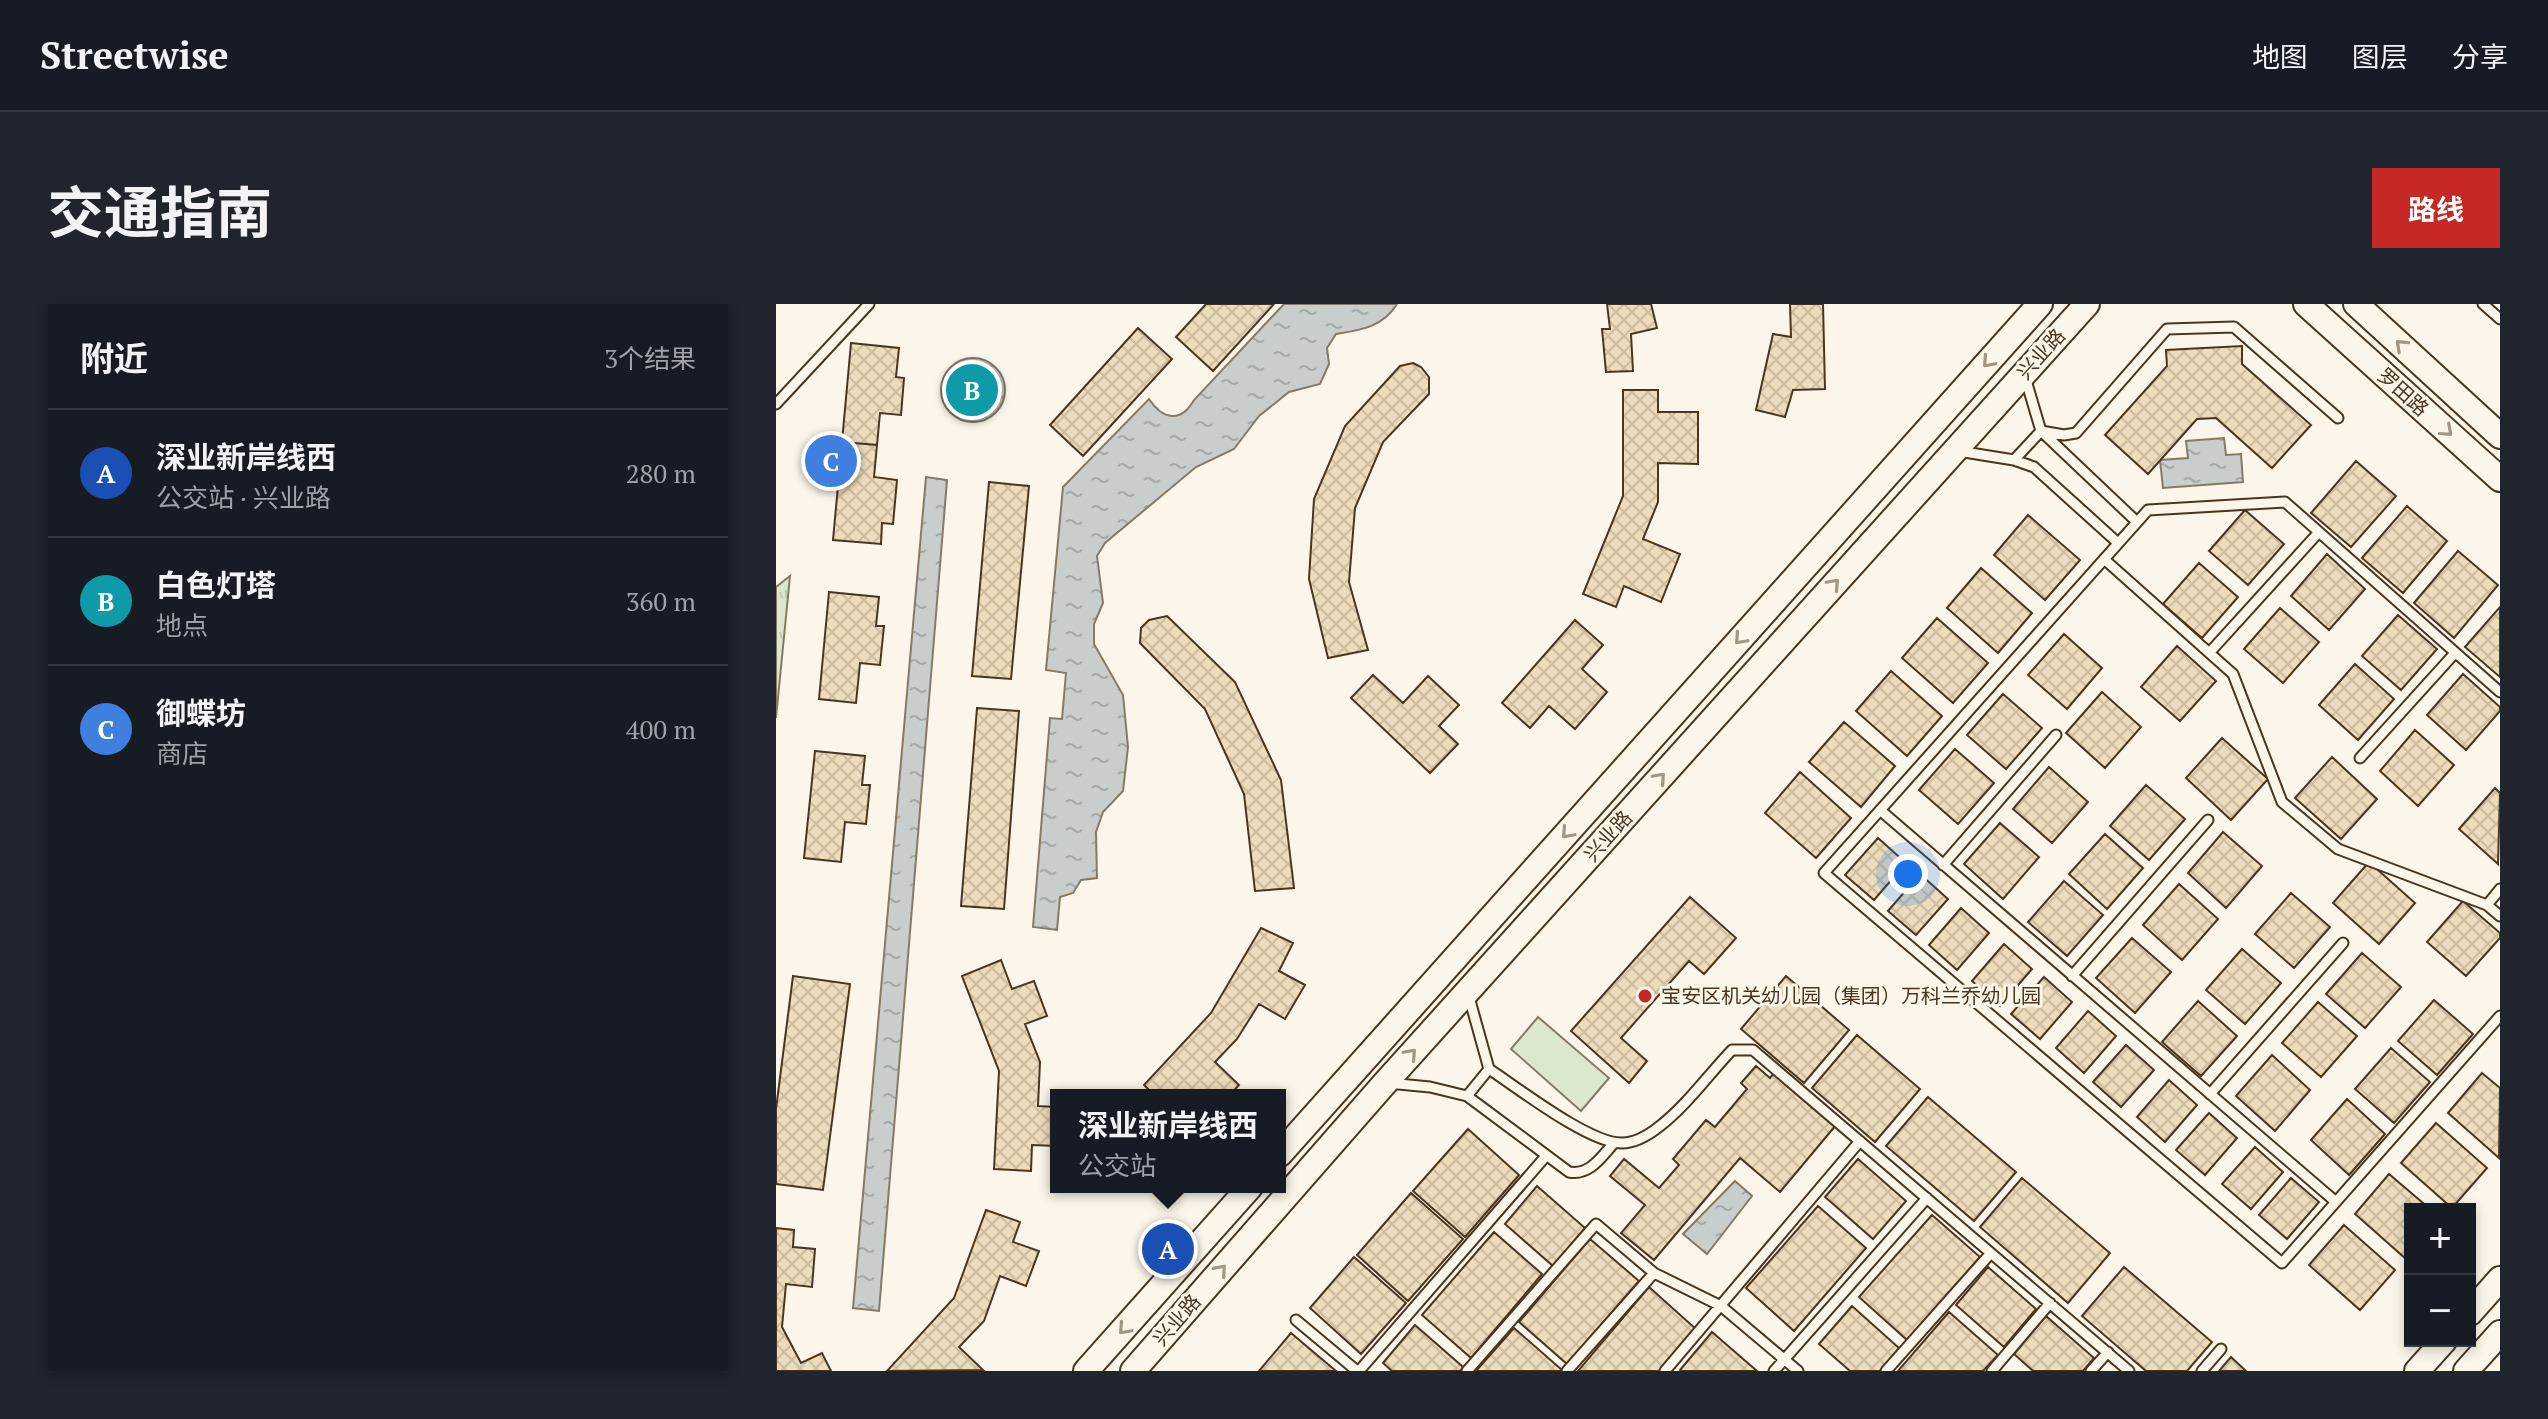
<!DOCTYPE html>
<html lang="zh">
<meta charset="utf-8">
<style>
:root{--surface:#171b24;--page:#20242c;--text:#f1f3f6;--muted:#9ea1a6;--line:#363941;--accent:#c62828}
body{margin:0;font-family:"PT Serif","Noto Sans SC",serif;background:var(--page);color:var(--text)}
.controls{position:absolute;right:24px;bottom:24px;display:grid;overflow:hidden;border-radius:0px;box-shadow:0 4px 12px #0003}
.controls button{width:72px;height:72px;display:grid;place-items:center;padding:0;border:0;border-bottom:2px solid var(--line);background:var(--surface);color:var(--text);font:40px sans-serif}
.you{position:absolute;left:1132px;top:570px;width:28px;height:28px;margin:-20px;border:6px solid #fff;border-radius:50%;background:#1a73e8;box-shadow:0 0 0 12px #1a73e833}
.badge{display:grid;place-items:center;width:52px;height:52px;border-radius:50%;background:var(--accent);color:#fff;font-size:26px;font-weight:700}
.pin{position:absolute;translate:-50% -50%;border:4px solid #fff;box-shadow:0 2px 8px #0006}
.popup{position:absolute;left:274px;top:785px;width:236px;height:104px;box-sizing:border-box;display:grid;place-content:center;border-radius:0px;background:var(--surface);filter:drop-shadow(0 2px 6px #0005);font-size:26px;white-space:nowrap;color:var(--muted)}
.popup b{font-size:30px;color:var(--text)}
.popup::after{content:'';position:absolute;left:50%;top:100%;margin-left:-16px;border:16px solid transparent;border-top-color:var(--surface)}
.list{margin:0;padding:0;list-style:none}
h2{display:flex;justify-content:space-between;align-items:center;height:104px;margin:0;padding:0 32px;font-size:34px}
h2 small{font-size:26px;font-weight:400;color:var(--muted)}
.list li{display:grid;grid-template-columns:52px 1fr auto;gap:24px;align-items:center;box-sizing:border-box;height:128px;padding:0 32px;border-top:2px solid var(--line)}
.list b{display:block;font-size:30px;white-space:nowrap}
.list p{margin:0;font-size:26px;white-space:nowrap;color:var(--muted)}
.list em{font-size:26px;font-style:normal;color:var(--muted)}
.map{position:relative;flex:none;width:1724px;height:1067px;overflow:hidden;border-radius:0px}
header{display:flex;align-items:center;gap:48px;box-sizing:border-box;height:112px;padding:0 40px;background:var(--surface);border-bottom:2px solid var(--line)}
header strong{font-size:38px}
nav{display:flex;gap:44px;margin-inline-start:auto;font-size:28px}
.intro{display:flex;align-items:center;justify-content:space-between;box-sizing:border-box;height:192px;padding:0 48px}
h1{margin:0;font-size:56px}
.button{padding:20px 36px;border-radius:0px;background:var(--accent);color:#fff;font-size:28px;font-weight:700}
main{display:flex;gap:48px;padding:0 48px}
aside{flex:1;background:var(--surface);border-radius:0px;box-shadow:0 4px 12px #0003}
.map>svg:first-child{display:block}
.grass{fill:#dce7d0;stroke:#887966;stroke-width:2}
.park{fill:url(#park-tufts);stroke:#887966;stroke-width:2}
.water{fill:url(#water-ripples);stroke:#887966;stroke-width:2}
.building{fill:url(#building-cross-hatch);stroke:#4a3520;stroke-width:2}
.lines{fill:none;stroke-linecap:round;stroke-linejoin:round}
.lane-casing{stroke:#4a3520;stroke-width:13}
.secondary-casing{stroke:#4a3520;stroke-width:28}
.lane{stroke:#fbf6e9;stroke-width:9}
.secondary{stroke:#fbf6e9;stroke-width:24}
.oneway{stroke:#a29684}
.poi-dot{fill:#c62828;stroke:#fbf6e9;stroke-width:3}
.labels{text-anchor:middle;stroke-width:6;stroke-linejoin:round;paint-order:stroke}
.street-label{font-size:20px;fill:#4a3520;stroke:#fbf6e9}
.poi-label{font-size:20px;fill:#4a3520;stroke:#fbf6e9;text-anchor:start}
</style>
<header>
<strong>Streetwise</strong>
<nav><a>地图</a><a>图层</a><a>分享</a></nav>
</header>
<div class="intro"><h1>交通指南</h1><a class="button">路线</a></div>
<main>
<aside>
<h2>附近<small>3个结果</small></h2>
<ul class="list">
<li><span class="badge" style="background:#1a4fb4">A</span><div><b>深业新岸线西</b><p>公交站 · 兴业路</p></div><em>280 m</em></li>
<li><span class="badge" style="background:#0f9aa8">B</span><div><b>白色灯塔</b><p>地点</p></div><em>360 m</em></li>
<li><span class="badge" style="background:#3f7fe0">C</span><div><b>御蝶坊</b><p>商店</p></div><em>400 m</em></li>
</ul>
</aside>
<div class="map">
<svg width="1724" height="1067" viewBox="0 0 1724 1067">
<defs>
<pattern id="park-tufts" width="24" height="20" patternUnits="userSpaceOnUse" patternTransform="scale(2)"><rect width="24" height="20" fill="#dce7d0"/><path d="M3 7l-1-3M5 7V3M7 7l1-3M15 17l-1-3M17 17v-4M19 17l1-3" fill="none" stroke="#bec7b2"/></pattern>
<pattern id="water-ripples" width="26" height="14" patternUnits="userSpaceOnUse" patternTransform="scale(2)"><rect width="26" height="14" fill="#c9cecd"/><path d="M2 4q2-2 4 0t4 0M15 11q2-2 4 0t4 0" fill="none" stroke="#a5a8a6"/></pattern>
<pattern id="building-cross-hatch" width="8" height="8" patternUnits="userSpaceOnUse" patternTransform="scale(2)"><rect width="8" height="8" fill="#ecdcbc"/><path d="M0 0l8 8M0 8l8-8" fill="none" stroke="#ccbda1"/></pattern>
</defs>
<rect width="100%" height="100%" fill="#fbf6e9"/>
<!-- grass -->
<path class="grass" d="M762,713l71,61 -28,33 -70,-62z"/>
<!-- park -->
<path class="park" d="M14,272l-14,142v-131z"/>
<!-- water -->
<path class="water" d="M508,0h113c-14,23 -36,26 -61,30l-9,14 2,16 -9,20 -31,8 -30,24 -25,33 -38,18 -91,76 -8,13 6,47 -9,21v20l29,51 5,52 -5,44 -20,21 -7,20 1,46 -16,2 -8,13 -13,4 -3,33 -24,-3 17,-209 12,1 4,-46 -20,-3 17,-183 86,-88c14,21 32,24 45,1z
M165 86a32 32 0 1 1 64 0a32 32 0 1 1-64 0Z
M1448,134l2,17 15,-1 2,28 -80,6 -3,-28 28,-2 -2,-17z
M150,173l21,3 -68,831 -26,-3z
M959,877l17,15 -45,58 -24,-20z"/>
<!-- building -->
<path class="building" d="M430,0h68l-61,67 -37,-34z
M831,0h44l6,24 -26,6 2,37 -27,1 -4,-43h8z
M1014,0h33l2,85 -32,1 -8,27 -29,-7 17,-76 18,3z
M362,24l34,31 -89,97 -33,-31z
M75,39l48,5 -3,29 8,1 -3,37 -21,-2 -3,32 -35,-3z
M1466,42v18l69,61 -39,43 -56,-50 -19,1 -49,55 -43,-39 62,-69 -1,-16z
M637,59l8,4 8,10v17l-46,48 -28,66 -6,74 19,68 -40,8 -19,-79 5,-80 31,-73 55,-60z
M188 85a8 8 0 1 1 16 0a8 8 0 1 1-16 0Z
M847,86h35v22h40v52l-40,-1v39l-15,37 37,15 -19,48 -37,-16 -8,21 -33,-13 40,-98z
M66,138l35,3 -3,32 23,3 -4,44 -11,-1 -1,21 -48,-4z
M1580,157l40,35 -45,51 -40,-34z
M213,178l40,4 -18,193 -39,-3z
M1631,202l40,35 -44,52 -41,-35z
M1469,206l39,34 -36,41 -39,-34z
M1252,211l52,45 -35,40 -51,-45z
M1682,247l40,34 -44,53 -40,-35z
M1551,250l38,35 -36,41 -38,-34z
M1423,259l39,34 -36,41 -39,-34z
M1205,264l51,45 -34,40 -51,-45z
M53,288l50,5 -3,29h8l-4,39 -20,-2 -4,40 -37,-4z
M1724,303v70l-35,-30z
M1504,304l39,34 -36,41 -39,-34z
M1622,311l39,34 -36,41 -39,-34z
M391,312l68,66 46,98 13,108 -39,3 -11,-97 -39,-85 -65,-66 1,-15 8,-8z
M1161,314l51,45 -35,40 -51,-45z
M799,316l28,25 -21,24 25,23 -32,37 -26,-23 -19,22 -28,-25z
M1288,330l38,34 -35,41 -39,-34z
M1401,342l39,35 -36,40 -39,-34z
M1579,360l39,35 -36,41 -39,-35z
M1115,367l51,45 -35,40 -51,-45z
M1687,370l37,33v4l-34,39 -39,-35z
M597,371l30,28 25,-27 31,29 -20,21 19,18 -28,29 -79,-75z
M1326,388l39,35 -36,41 -39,-35z
M1227,390l39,34 -36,41 -39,-34z
M201,404l42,3 -15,198 -43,-3z
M1068,418l51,44 -34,41 -52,-45z
M1639,426l39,35 -36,41 -38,-35z
M1446,434l46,41 -37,41 -45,-42z
M1179,445l39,34 -36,41 -39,-34z
M39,447l50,5 -3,29h8l-4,39 -21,-2 -4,40 -37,-4z
M1556,453l45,42 -36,40 -46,-41z
M1273,463l39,35 -36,41 -39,-34z
M1024,468l51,46 -35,40 -51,-45z
M1370,481l39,34 -36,41 -39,-34z
M1719,484l5,5 -2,71 -39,-35z
M1224,519l39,34 -36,42 -39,-35z
M1447,528l39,34 -36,42 -38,-35z
M1329,530l38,34 -36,41 -38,-35z
M1102,534l28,25 -32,37 -29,-25z
M1593,558l46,41 -36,41 -46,-41z
M1144,570l28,25 -32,36 -28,-24z
M1288,577l39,34 -36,41 -39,-34z
M1403,580l39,35 -36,41 -39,-35z
M1515,589l39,34 -36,41 -39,-34z
M914,593l46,41 -32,36 -15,-13 -68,77 26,23 -18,22 -58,-52z
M1687,597l37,32v5l-34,38 -39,-34z
M1185,604l28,25 -32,37 -28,-25z
M485,624l32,15 -14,28 26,14 -20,34 -26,-15 -22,35 -22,23 24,23 -9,10h-39l-2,-2 -3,2h-32l-10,-10 67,-72z
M1356,634l39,34 -36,41 -39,-35z
M1228,640l28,25 -32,37 -28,-25z
M1466,645l39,34 -36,41 -39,-34z
M1586,649l39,34 -36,41 -39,-34z
M225,656l11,29 22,-8 13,35 -22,8 15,38 -2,44 18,1v39l-24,-1 -1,26 -37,-2 5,-98 -37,-95z
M17,672l57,8 -27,206 -47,-6v-75z
M1010,672l63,54 -45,53 -63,-54z
M1268,673l28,25 -32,37 -29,-25z
M1658,696l39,34 -36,41 -39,-34z
M1422,697l39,35 -36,40 -39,-34z
M1542,698l39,34 -36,41 -39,-34z
M1312,707l28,25 -32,37 -28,-25z
M1081,731l63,54 -45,53 -63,-54z
M1350,741l28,25 -33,37 -28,-25z
M1615,744l39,34 -36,41 -39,-34z
M1496,751l38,35 -35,41 -39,-35z
M980,762l14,12 4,-5 62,52 -56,67 -40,-34 -86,102 -33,-27 24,-28 -35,-29 14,-17 35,29 20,-23 -6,-6 33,-39 9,7 32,-38 -6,-6z
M1706,769l18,15 -1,70 -51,-45z
M1393,776l28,25 -32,37 -28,-25z
M1152,793l88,75 -42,49 -88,-75z
M1571,795l38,35 -36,41 -38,-35z
M1433,809l28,25 -32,37 -29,-25z
M1660,819l51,45 -35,40 -51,-45z
M692,825l51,46 -54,62 -52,-46z
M1479,843l28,25 -32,37 -29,-25z
M1082,855l48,42 -33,38 -48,-42z
M1613,870l41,35h-20v45l-4,5 -51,-45z
M1246,874l88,75 -42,50 -88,-76z
M1515,874l28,24 -32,37 -28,-24z
M761,882l48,42 -32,38 -48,-42z
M635,889l52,46 -55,62 -51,-46z
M1042,902l48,42 -72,83 -48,-43z
M210,906l34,12 -7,20 26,9 -13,35 -26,-10 -16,45 -25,26 24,23 -96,1 67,-73z
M1156,911l48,42 -73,83 -48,-43z
M1568,921l51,45 -35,40 -51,-45z
M0,924l18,2 -1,17 22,2 -3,38 -26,-3 -4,43 19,36 21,-10 9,18h-55z
M718,928l48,42 -71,84 -49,-43z
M814,935l49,42 -72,83 -48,-42z
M578,953l52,46 -45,51 -51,-46z
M1212,963l48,42 -32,38 -48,-42z
M1348,963l88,75 -25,29h-41l-64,-55z
M873,983l48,43 -36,41h-83z
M1076,1002l47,42 -19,23h-30l-31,-27z
M1173,1008l49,43 -15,16h-85z
M1270,1012l48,42 -11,13h-50l-19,-17z
M639,1021l48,42 -3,4h-68l-9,-8z
M738,1024l48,42 -1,1h-85z
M936,1028l45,39h-76l-1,-1z
M515,1029l45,38h-77z
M1455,1053l15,14h-27z"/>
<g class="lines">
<!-- lane casing -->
<g class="lane-casing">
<path id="lane" d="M1707,0l17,15
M0,100l93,-100
M1265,127l23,4 12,-2 91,-104 67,-2 104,91
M1265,127l96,91
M1182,147l56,9 27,-29 -16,-54
M1238,156l20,7 84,76
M1328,255l129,115 49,128 56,47 149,56 13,11
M1434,348l109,-120
M1724,388l-215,-190 -137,8 -324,363 458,390 218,-247
M1584,454l95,-105
M1104,506l456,392
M1167,561l113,-130
M1711,601l13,-16
M1296,672l136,-156
M713,765c29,19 101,75 133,74 13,0 28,-9 38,-17 27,-21 49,-52 72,-76h21l376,321
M612,779l42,4 37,9 22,-27 -20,-72
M1434,790l133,-151
M691,792l102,76c21,4 33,-16 45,-29
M520,1016l61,51
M583,1067l187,-215
M691,1067l129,-147 58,49 67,33 77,65
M791,1067l87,-98
M889,1067l195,-230
M998,1067l153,-173
M1110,1067l105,-118
M1216,1067l58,-68
M1315,1067l17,-19
M1426,1067l19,-22"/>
</g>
<!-- secondary casing -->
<g class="secondary-casing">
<path id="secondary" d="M1530,0l194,175
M1580,0l144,132
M504,850l760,-850
M1694,1009l30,-34
M310,1067l164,-184
M357,1067l252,-288 702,-779
M1641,1067l27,-30
M1690,1067l34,-38"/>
</g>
<!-- lane -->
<use href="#lane" class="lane"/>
<!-- secondary -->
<use href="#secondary" class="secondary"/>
</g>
<!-- one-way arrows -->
<defs><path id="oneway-chevron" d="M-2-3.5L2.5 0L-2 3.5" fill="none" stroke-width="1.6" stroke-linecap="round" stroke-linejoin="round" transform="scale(2)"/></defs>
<g class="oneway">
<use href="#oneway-chevron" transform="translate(1625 41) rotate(-137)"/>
<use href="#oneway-chevron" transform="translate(1212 58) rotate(132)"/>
<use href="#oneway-chevron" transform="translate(1671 127) rotate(42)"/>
<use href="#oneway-chevron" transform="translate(1058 280) rotate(-48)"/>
<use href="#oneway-chevron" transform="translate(964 335) rotate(132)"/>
<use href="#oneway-chevron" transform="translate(884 474) rotate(-48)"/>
<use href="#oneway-chevron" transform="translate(791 529) rotate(132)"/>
<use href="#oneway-chevron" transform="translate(635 750) rotate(-48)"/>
<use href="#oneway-chevron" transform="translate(445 966) rotate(-49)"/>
<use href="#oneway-chevron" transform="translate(348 1025) rotate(132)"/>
</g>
<!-- markers -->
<circle class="poi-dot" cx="869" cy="692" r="8"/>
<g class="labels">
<!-- street labels -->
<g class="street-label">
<text transform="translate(1265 50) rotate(-48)" y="7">兴业路</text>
<text transform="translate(1627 88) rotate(42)" y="7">罗田路</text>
<text transform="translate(832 532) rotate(-48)" y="7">兴业路</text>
<text transform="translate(401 1016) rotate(-49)" y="7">兴业路</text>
</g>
<!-- poi labels -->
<g class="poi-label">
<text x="885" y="699">宝安区机关幼儿园（集团）万科兰乔幼儿园</text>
</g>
</g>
</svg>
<div class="controls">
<button>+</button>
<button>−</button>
</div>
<div class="you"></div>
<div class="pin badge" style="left:392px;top:945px;background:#1a4fb4">A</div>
<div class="popup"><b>深业新岸线西</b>公交站</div>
<div class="pin badge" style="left:196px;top:86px;background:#0f9aa8">B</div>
<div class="pin badge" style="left:55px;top:157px;background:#3f7fe0">C</div>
</div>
</main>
